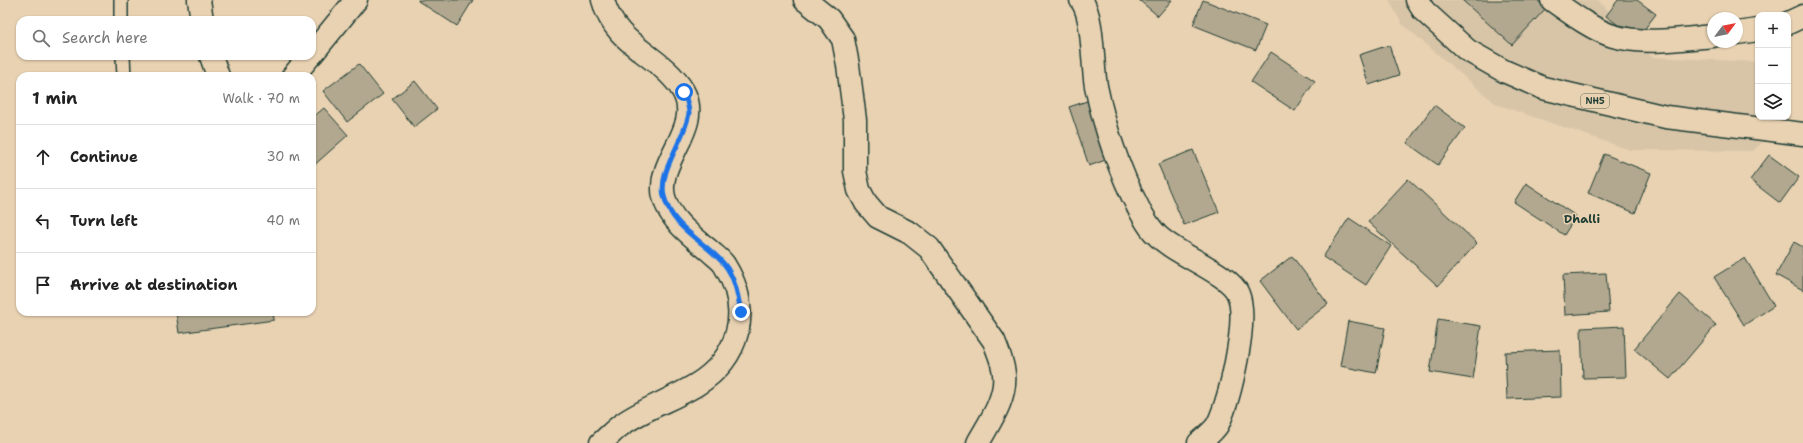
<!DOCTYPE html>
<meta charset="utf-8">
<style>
:root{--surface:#fff;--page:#f6f6f6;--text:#222;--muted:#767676;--line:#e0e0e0}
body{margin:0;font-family:"Shantell Sans",sans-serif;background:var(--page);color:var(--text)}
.controls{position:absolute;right:12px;top:12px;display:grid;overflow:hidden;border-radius:8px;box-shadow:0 1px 3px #0004}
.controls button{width:36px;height:36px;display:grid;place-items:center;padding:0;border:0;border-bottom:1px solid var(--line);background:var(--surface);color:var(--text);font:20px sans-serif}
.compass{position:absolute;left:1707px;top:12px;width:36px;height:36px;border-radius:50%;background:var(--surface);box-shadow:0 1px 3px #0004;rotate:58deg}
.stop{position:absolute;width:12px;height:12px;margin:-9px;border:3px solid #1a73e8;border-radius:50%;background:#fff}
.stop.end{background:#1a73e8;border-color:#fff;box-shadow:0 1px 4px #0008}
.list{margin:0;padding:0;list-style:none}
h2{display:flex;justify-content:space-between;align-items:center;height:52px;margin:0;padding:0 16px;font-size:17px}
h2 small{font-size:13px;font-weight:400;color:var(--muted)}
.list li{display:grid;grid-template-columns:26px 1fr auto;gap:12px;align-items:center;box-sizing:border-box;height:64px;padding:0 16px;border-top:1px solid var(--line)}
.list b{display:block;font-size:15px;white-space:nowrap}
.list em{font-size:13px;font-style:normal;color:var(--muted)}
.icon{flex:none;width:22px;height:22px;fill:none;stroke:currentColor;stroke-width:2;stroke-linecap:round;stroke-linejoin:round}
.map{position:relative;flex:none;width:1803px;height:443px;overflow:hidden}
.search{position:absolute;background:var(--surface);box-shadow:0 1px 3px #0004;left:16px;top:16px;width:300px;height:44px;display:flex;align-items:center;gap:10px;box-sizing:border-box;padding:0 14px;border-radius:12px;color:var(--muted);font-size:15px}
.panel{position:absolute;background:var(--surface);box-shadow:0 1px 3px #0004;left:16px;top:72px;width:300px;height:244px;border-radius:12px}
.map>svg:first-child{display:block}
.built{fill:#d8c5a8}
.building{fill:#b2a88f;stroke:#1f3d34}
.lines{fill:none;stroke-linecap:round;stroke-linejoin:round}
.service-casing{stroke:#1f3d34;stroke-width:16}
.minor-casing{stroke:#1f3d34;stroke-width:25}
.trunk-casing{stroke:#1f3d34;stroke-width:25}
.service{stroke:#e9d2b2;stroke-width:13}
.minor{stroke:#e9d2b2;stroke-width:22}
.trunk{stroke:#e9d2b2;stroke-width:22}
.route{stroke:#1a73e8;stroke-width:5}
.labels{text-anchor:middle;stroke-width:3;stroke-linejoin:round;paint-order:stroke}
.shield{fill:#e9d2b2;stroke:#5c6a5a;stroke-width:1}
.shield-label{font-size:9px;font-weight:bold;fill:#1f3d34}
.quarter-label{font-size:12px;font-weight:bold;fill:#1f3d34;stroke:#e9d2b2}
</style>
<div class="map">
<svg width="1803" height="443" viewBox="0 0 1803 443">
<rect width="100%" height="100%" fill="#e9d2b2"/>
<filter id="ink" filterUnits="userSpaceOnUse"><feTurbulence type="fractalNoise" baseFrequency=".025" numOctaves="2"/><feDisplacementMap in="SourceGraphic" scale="8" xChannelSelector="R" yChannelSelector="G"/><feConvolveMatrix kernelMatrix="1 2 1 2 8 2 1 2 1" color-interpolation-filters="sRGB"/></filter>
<g filter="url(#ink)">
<!-- built -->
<path class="built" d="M1389,0h209l54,57 106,5v55h30v-7l3,7 -38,34 -123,-1 -134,-46 -94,-80z"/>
<!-- building -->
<path class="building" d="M418,0h55l-16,26 -39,-25z
M1139,0h33l-14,16z
M1203,0l63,25 -10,25 -63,-25z
M1462,0h75l9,8 -34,37z
M1618,0h19l19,14 -19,25 -31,-23z
M1389,45l10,30 -30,10 -10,-30z
M1271,52l44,29 -20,30 -44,-29z
M359,64l24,30 -36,28 -24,-31z
M415,81l22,28 -23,18 -22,-28z
M1093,99l21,58 -25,9 -20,-59z
M1434,105l31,23 -27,37 -31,-22z
M324,108l24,27 -36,32v-49z
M1193,150l26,62 -35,13 -26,-61z
M1604,154l47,19 -16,40 -47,-20z
M1769,155l30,22 -19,26 -30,-23z
M1408,179l69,64 -39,43 -70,-64z
M1526,183l50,33 -12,19 -50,-33z
M1349,218l42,28 -25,39 -43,-28z
M1794,242l9,5v43l-27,-15z
M1292,256l36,48 -32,25 -36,-48z
M1745,258l29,48 -30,19 -30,-48z
M1606,273l3,39 -44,3 -2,-40z
M1680,294l36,31 -46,54 -36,-30z
M176,312h97l1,8 -95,13z
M1438,319l43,7 -8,53 -43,-7z
M1348,321l37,7 -9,45 -36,-7z
M1624,326l2,51 -43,1 -2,-50z
M1560,350l1,47 -54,2 -2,-47z"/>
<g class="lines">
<!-- service casing -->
<g class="service-casing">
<path id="service" d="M121,0v20
M123,56l1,20"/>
</g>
<!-- minor casing -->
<g class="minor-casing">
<path id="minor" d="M199,0l3,20
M805,0l24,19 14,20 5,26 7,55v51l4,19 7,13 12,14 32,16 19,15 65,93c4,11 9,21 10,33 3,24 -15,49 -26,69
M1081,0c13,16 11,65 15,86 8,40 24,87 43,123 5,8 10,19 17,25 18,20 74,39 82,60 11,26 -8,104 -20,130 -4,7 -13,14 -19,19
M1552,0c17,12 41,30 61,36 32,9 67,3 100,0
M1788,23l15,-7
M1737,33l21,-3
M312,54l44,-54
M211,56l7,20
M293,76l17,-20
M601,443c8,-7 15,-15 23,-20 22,-15 49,-24 72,-38 44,-27 56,-75 29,-119 -3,-6 -10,-10 -15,-15 -18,-15 -40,-30 -46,-54 -9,-37 40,-69 19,-106 -22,-37 -68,-44 -80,-91"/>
</g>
<!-- trunk casing -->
<g class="trunk-casing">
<path id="trunk" d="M1417,0l7,11 43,39 37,21 39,17 123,29 137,17"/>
</g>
<!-- service -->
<use href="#service" class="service"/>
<!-- minor -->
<use href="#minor" class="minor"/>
<!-- trunk -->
<use href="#trunk" class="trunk"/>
</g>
</g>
<g class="lines" filter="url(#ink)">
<!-- route -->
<path class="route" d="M684,92c2,6 5,15 5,21 -4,27 -31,57 -25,83 8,33 40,44 60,68 11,13 14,32 17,48"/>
</g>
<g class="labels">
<!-- shield labels -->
<rect class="shield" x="1581" y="94" width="28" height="14" rx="3"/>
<g class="shield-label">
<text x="1595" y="104">NH5</text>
</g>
<!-- quarter labels -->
<g class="quarter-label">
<text x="1582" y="223">Dhalli</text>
</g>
</g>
</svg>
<div class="controls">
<button>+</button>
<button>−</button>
<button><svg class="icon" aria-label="layers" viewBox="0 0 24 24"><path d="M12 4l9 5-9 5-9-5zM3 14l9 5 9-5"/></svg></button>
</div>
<svg class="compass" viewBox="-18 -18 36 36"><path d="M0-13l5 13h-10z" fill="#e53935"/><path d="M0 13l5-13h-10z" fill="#767676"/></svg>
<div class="stop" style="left:684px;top:92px"></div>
<div class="stop end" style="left:741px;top:312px"></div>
<div class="search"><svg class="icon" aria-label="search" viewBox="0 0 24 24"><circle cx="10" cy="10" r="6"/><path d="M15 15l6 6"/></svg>Search here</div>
<section class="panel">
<h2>1 min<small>Walk · 70 m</small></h2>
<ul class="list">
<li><svg class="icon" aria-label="ahead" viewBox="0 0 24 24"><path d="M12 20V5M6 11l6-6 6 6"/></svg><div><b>Continue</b></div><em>30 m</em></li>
<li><svg class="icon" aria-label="left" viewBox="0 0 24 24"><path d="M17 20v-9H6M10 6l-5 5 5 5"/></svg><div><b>Turn left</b></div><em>40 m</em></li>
<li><svg class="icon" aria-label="arrive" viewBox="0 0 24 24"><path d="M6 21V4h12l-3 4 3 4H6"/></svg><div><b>Arrive at destination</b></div></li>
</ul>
</section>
</div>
